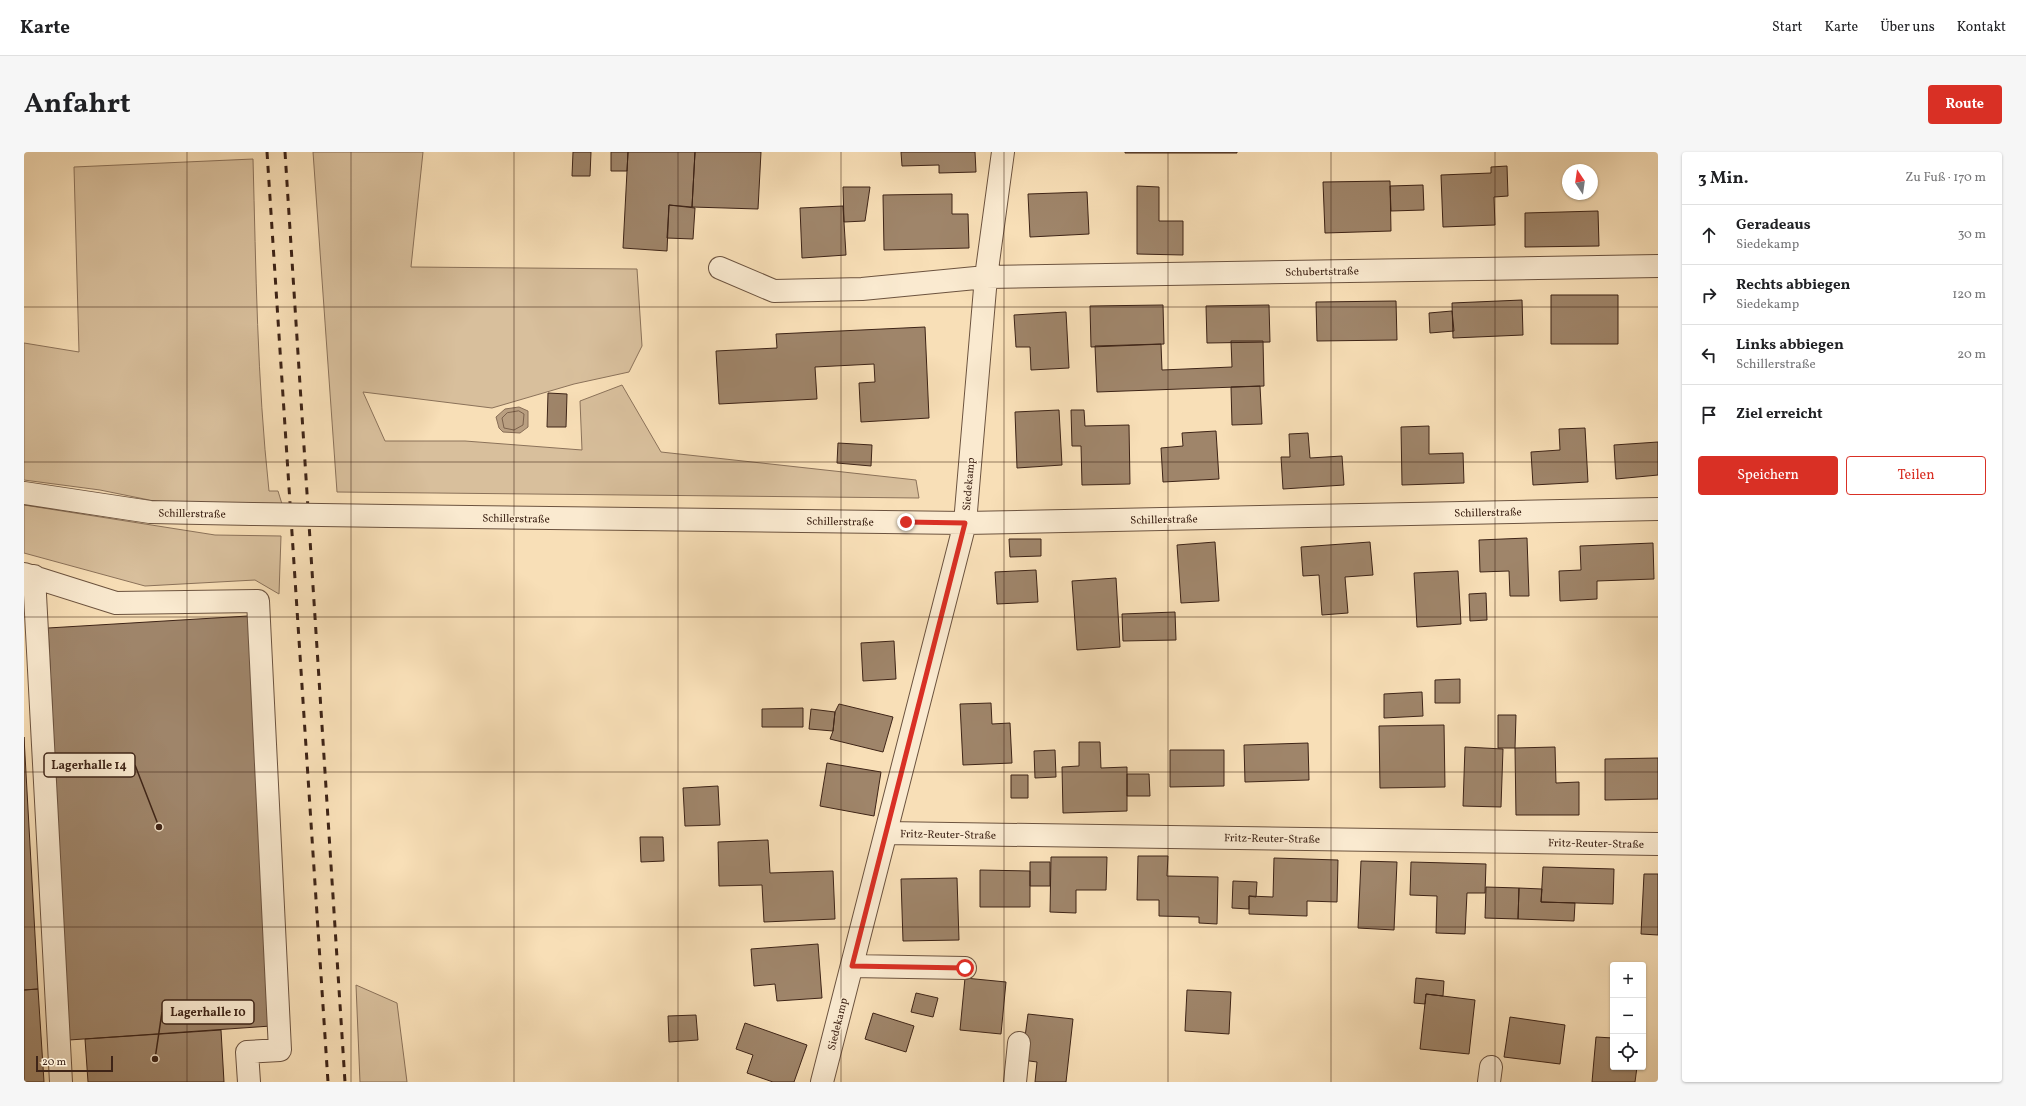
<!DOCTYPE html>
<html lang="de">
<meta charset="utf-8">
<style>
:root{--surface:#fff;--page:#f6f6f6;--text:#202124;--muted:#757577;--line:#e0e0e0;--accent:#d93025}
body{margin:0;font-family:Vollkorn,serif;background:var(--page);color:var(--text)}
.controls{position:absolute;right:12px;bottom:12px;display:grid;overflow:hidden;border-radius:4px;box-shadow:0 1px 3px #0004}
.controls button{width:36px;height:36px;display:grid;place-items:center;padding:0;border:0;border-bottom:1px solid var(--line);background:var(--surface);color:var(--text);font:20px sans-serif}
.compass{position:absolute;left:1538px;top:12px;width:36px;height:36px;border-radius:50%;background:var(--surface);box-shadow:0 1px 3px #0004;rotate:347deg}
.scale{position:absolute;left:12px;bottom:10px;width:77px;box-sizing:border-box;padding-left:4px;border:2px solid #3e2417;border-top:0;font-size:11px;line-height:14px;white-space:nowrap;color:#3e2417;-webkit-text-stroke:3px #faead0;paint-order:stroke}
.stop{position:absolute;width:12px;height:12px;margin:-9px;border:3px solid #d93025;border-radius:50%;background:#fff}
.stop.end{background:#d93025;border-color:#fff;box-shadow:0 1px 4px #0008}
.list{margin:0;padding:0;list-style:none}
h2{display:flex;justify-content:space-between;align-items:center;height:52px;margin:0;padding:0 16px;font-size:17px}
h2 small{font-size:13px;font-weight:400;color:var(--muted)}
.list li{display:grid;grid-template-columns:26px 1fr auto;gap:12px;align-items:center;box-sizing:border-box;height:60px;padding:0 16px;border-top:1px solid var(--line)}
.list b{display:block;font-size:15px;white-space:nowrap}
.list p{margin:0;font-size:13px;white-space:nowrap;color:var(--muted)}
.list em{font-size:13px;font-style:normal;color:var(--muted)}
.actions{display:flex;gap:8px;padding:12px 16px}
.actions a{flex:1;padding:9px 0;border:1px solid var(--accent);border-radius:4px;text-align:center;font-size:14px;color:var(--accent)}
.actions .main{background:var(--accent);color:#fff}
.icon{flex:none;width:22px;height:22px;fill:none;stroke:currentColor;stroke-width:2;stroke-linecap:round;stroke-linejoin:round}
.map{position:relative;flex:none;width:1634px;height:930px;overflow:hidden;border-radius:4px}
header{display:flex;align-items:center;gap:24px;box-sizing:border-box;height:56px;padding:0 20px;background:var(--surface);border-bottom:1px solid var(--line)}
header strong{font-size:19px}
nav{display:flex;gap:22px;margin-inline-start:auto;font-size:14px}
.intro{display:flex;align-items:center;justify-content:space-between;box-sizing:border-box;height:96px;padding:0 24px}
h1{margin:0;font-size:28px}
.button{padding:10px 18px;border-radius:4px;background:var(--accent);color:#fff;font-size:14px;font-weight:700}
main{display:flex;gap:24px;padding:0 24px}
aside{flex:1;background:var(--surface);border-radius:4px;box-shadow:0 1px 3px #0004}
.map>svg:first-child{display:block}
.green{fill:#d8bf9c;stroke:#8b725a}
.water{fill:#b99f81;stroke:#886e57}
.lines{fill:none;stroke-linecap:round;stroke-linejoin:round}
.shore{stroke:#7c624c;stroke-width:1}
.building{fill:#9f856a;stroke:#3e2417}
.minor-casing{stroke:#6c533f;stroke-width:24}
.minor{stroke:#faead0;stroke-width:22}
.rail{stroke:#3e2417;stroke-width:3;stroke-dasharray:7 7;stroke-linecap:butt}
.minor-bridge-casing{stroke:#6c533f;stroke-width:24;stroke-linecap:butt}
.minor-bridge{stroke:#faead0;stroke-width:22}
.route{stroke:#d93025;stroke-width:5}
.grid{fill:none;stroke:#3e2417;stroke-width:1;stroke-opacity:0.55}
.labels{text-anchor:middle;stroke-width:3;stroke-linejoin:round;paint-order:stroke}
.street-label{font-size:11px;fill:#3e2417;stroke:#faead0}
.leader{fill:none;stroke:#3e2417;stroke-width:1.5}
.callout-dot{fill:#3e2417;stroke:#faead0;stroke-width:1.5}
.callout{fill:#faead0;stroke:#3e2417;stroke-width:1.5}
.callout-label{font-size:12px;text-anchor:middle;font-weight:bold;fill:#3e2417}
</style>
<header>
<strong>Karte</strong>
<nav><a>Start</a><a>Karte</a><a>Über uns</a><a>Kontakt</a></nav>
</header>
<div class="intro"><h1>Anfahrt</h1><a class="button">Route</a></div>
<main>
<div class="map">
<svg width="1634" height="930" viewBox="0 0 1634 930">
<rect width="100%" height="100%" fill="#f8dfb7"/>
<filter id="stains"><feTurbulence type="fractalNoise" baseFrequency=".005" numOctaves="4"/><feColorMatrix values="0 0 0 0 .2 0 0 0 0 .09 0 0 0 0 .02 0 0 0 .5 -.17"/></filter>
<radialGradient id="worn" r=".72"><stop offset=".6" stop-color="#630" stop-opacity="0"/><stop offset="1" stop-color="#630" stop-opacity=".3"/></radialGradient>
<!-- green -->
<path class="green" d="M289,0h110l-12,115 226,2 5,77 -13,26 -55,12 -82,24 -129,-16 22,49h80l117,9 -2,-49 42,-16 39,67 255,28 3,18 -582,-6z
M229,7c3,110 4,221 16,332h9l4,13 -118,-1 -64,-13 -76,-10v-137l55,9 -5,-185z
M0,353l191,30 66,1 -2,58 -24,-14 -110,6 -121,-33z
M332,833l41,18 10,79h-47z"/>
<!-- water -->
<path class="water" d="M495,255l9,4v16l-8,6 -17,-1 -4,-4 -3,-11 9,-8z"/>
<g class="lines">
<!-- shore -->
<path class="shore" d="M495,259l5,3 -1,11 -9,5 -10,-2 -2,-10 5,-5z"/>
</g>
<!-- building -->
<path class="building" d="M549,0h18l-1,24h-18z
M587,0h17l-1,19h-16z
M604,0h67l-3,55 -23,-2 -2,46 -44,-3z
M671,0h66l-3,57 -66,-2z
M877,0h74l1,20 -37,1v-8l-37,1z
M1101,0h112v1h-112z
M1483,14l1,30 -14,1 1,28 -52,2 -2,-52 50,-2v-6z
M1366,29l1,50 -66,2 -2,-51z
M1399,33l1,25 -33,1 -1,-25z
M1113,34l22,1v34h24v34l-46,-1z
M819,35h27l-5,34 -21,1z
M1063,40l2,42 -59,3 -2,-43z
M928,42v20h16l1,34 -85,2 -1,-55z
M645,53l26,3 -2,31 -26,-1z
M819,54l3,49 -44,3 -2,-50z
M1574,59l1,35 -74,1v-34z
M1527,143h67v49h-67z
M1498,148l1,35 -70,3 -1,-35z
M1372,149l1,39 -80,1 -1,-39z
M1139,153l1,39 -73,3 -1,-41z
M1245,153l1,37 -63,1 -1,-37z
M1428,159l2,20 -24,2 -1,-20z
M1042,160l3,56 -38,2 -1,-23h-14l-2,-32z
M901,175l4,91 -68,4 -2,-39 16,-1 -1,-18 -59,3 2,32 -98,5 -3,-53 61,-3 -1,-14z
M1207,189h32l1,45 -167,6 -2,-46 66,-2 1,26 70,-3z
M1236,234l2,38 -30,1 -1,-38z
M524,241l19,1 -1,33h-19z
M1035,258l3,55 -45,3 -2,-56z
M1047,258h13l1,16 44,-1 1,59 -48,1 -1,-39h-9z
M1405,274v28l34,-1 1,30 -62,2 -1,-58z
M1561,276l3,54 -55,3 -2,-33 29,-2 -1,-21z
M1192,279l3,48 -56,3 -2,-34 22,-2 -1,-13z
M1284,281l2,25 32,-2 2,29 -61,4 -2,-32h9l-1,-23z
M1634,290v33l-42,4 -2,-34z
M814,291l34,2 -1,21 -34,-3z
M1503,386l2,58h-19l-1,-25 -29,1 -1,-32z
M985,387h32v17l-31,1z
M1191,390l4,59 -38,2 -4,-58z
M1346,390l3,33 -28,2 3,36 -26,2 -3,-40 -16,1 -2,-29z
M1629,391l1,36 -57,2v18l-37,2 -1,-30 22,-1 -1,-24z
M1012,418l2,32 -41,2 -2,-32z
M1434,419l3,53 -44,3 -3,-54z
M1092,426l4,69 -43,3 -5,-69z
M1462,441l1,27 -17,1 -1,-27z
M1151,460l1,28 -53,1 -1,-27z
M224,464l23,410 -202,14 -21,-412z
M870,489l2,38 -33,2 -2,-38z
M1436,527v24h-25v-23z
M1398,540l1,24 -39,2v-24z
M967,551l1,21 18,-1 2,40 -49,2 -3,-61z
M815,552l54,13 -10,35 -53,-13 3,-8 2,-19z
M779,556v19h-41v-18z
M787,557l24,3 -2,19 -24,-2z
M1474,563h18l-1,33h-17z
M1420,573l1,62 -65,1 -1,-62z
M0,585l14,252 -14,1z
M1055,590h21l1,26 26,-1v44l-64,2 -1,-46 17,-1z
M1284,591l1,37 -64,2 -1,-37z
M1441,595l38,2 -2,58 -38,-1z
M1531,595l1,36 23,-1v33h-63l-1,-67z
M1031,598l1,27 -21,1 -1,-27z
M1146,598h54v36l-54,1z
M1634,606v41l-53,1v-41z
M803,611l54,9 -7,44 -54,-10z
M1103,622h22l1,22h-23z
M987,623h17v23h-17z
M694,634l2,39 -35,1 -2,-38z
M616,685h23l1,24 -23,1z
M744,688l2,33 63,-2 2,48 -71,3 -2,-37 -43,1 -1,-44z
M1114,704h30l-1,20 51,1 -1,47 -18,-1v-6l-40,-1v-16h-22z
M1027,705h56l-1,33h-30v23l-26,-1z
M1250,706l64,2 -1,42 -30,-1v15l-58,-2v-18l24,1z
M1337,709l36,1 -3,68 -36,-2z
M1006,710h20v24h-20z
M1387,710l75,2 -1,29h-18l-2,41 -29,-1 1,-37 -27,-1z
M1519,715l71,2 -1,35 -72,-2z
M956,718l50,1v36h-50z
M1620,722h14v61l-17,-1z
M933,726l2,62 -56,1 -2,-62z
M1209,729l24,1 -1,15 -7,-1v13l-17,-1z
M1462,735l33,1 -1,31 -33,-1z
M1495,736l23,1 -1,13 34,1 -1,18 -56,-2z
M794,792l4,54 -45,3 -2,-17 -21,2 -3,-37z
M941,826l41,4 -5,52 -41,-4z
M1392,826l28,3 -1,15 -17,-2 -1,10 -11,-1z
M14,837l6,93h-20v-92z
M1163,838l44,2 -2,42 -44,-3z
M892,841l22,5 -5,19 -22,-5z
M1402,842l49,6 -6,54 -49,-5z
M849,861l41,13 -8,26 -41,-13z
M1004,862l45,5 -7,63h-31l2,-20 -15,-2z
M672,863l2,25 -29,2 -1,-26z
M1486,865l55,8 -5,39 -56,-7z
M721,871l62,22 -13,37h-21l-26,-9 6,-18 -17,-6z
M197,878l3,52h-136l-3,-43z
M1572,885l17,1v29h24l-2,15h-43z"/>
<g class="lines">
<!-- minor casing -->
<g class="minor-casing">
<path id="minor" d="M696,116l54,23 88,-2 124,-12 672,-11
M0,341l126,19 102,2
M365,364l576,7 693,-14
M0,422l92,29 142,-2 22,449 -33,2 2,30
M10,424l27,506
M862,681l772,11
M828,814l113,2
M798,930l143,-559 21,-246 17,-125
M991,930l4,-39
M1465,930l2,-15"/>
</g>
<!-- minor -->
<use href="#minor" class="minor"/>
<!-- rail -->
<path class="rail" d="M243,0l61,930
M261,0l60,930"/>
<!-- minor-bridge casing -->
<g class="minor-bridge-casing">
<path id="minor-bridge" d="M228,362l137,2"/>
</g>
<!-- minor-bridge -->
<use href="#minor-bridge" class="minor-bridge"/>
</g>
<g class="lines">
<!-- route -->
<path class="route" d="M882,370l59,1 -113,443 113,2"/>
</g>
<!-- grid -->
<path class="grid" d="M163,0v930M327,0v930M490,0v930M654,0v930M817,0v930M980,0v930M1144,0v930M1307,0v930M1471,0v930M0,155h1634M0,310h1634M0,465h1634M0,620h1634M0,775h1634"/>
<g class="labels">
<!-- street labels -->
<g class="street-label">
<text transform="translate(1298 119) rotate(-1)" y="4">Schubertstraße</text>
<text transform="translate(944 332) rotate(-85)" y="4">Siedekamp</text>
<text transform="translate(1464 360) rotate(-1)" y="4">Schillerstraße</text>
<text transform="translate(168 361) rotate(1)" y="4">Schillerstraße</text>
<text transform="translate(492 366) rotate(1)" y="4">Schillerstraße</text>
<text transform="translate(1140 367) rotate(-1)" y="4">Schillerstraße</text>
<text transform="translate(816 369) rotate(1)" y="4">Schillerstraße</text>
<text transform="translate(924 682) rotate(1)" y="4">Fritz-Reuter-Straße</text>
<text transform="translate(1248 686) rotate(1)" y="4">Fritz-Reuter-Straße</text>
<text transform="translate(1572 691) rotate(1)" y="4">Fritz-Reuter-Straße</text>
<text transform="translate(813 872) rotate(-76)" y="4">Siedekamp</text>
</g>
</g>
<!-- callouts -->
<path class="leader" d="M135 675L111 613M131 907L138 860"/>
<g class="callout-dot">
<circle cx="135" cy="675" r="4"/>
<circle cx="131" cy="907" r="4"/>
</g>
<g class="callout">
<rect x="20" y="601" width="91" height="24" rx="4"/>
<rect x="138" y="848" width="92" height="24" rx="4"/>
</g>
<g class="callout-label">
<text x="65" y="617">Lagerhalle 14</text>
<text x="184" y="864">Lagerhalle 10</text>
</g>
<rect width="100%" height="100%" filter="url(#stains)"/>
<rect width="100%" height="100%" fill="url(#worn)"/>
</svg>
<div class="controls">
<button>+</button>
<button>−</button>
<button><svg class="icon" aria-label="locate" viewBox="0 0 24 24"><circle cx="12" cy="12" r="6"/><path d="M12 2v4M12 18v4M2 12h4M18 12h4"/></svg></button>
</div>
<svg class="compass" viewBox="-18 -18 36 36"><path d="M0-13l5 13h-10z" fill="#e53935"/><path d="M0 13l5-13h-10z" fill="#757577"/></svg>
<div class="scale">20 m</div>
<div class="stop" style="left:941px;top:816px"></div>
<div class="stop end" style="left:882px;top:370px"></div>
</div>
<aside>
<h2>3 Min.<small>Zu Fuß · 170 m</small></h2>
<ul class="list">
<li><svg class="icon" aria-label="ahead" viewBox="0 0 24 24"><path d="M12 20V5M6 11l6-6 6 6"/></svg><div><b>Geradeaus</b><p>Siedekamp</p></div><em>30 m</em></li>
<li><svg class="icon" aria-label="right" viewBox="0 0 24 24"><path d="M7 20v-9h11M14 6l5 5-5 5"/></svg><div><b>Rechts abbiegen</b><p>Siedekamp</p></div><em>120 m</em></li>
<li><svg class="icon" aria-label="left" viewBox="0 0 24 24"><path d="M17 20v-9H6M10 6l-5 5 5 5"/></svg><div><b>Links abbiegen</b><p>Schillerstraße</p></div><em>20 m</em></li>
<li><svg class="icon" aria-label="arrive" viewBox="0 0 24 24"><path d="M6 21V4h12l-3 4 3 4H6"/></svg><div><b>Ziel erreicht</b></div></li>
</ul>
<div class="actions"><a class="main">Speichern</a><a>Teilen</a></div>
</aside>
</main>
